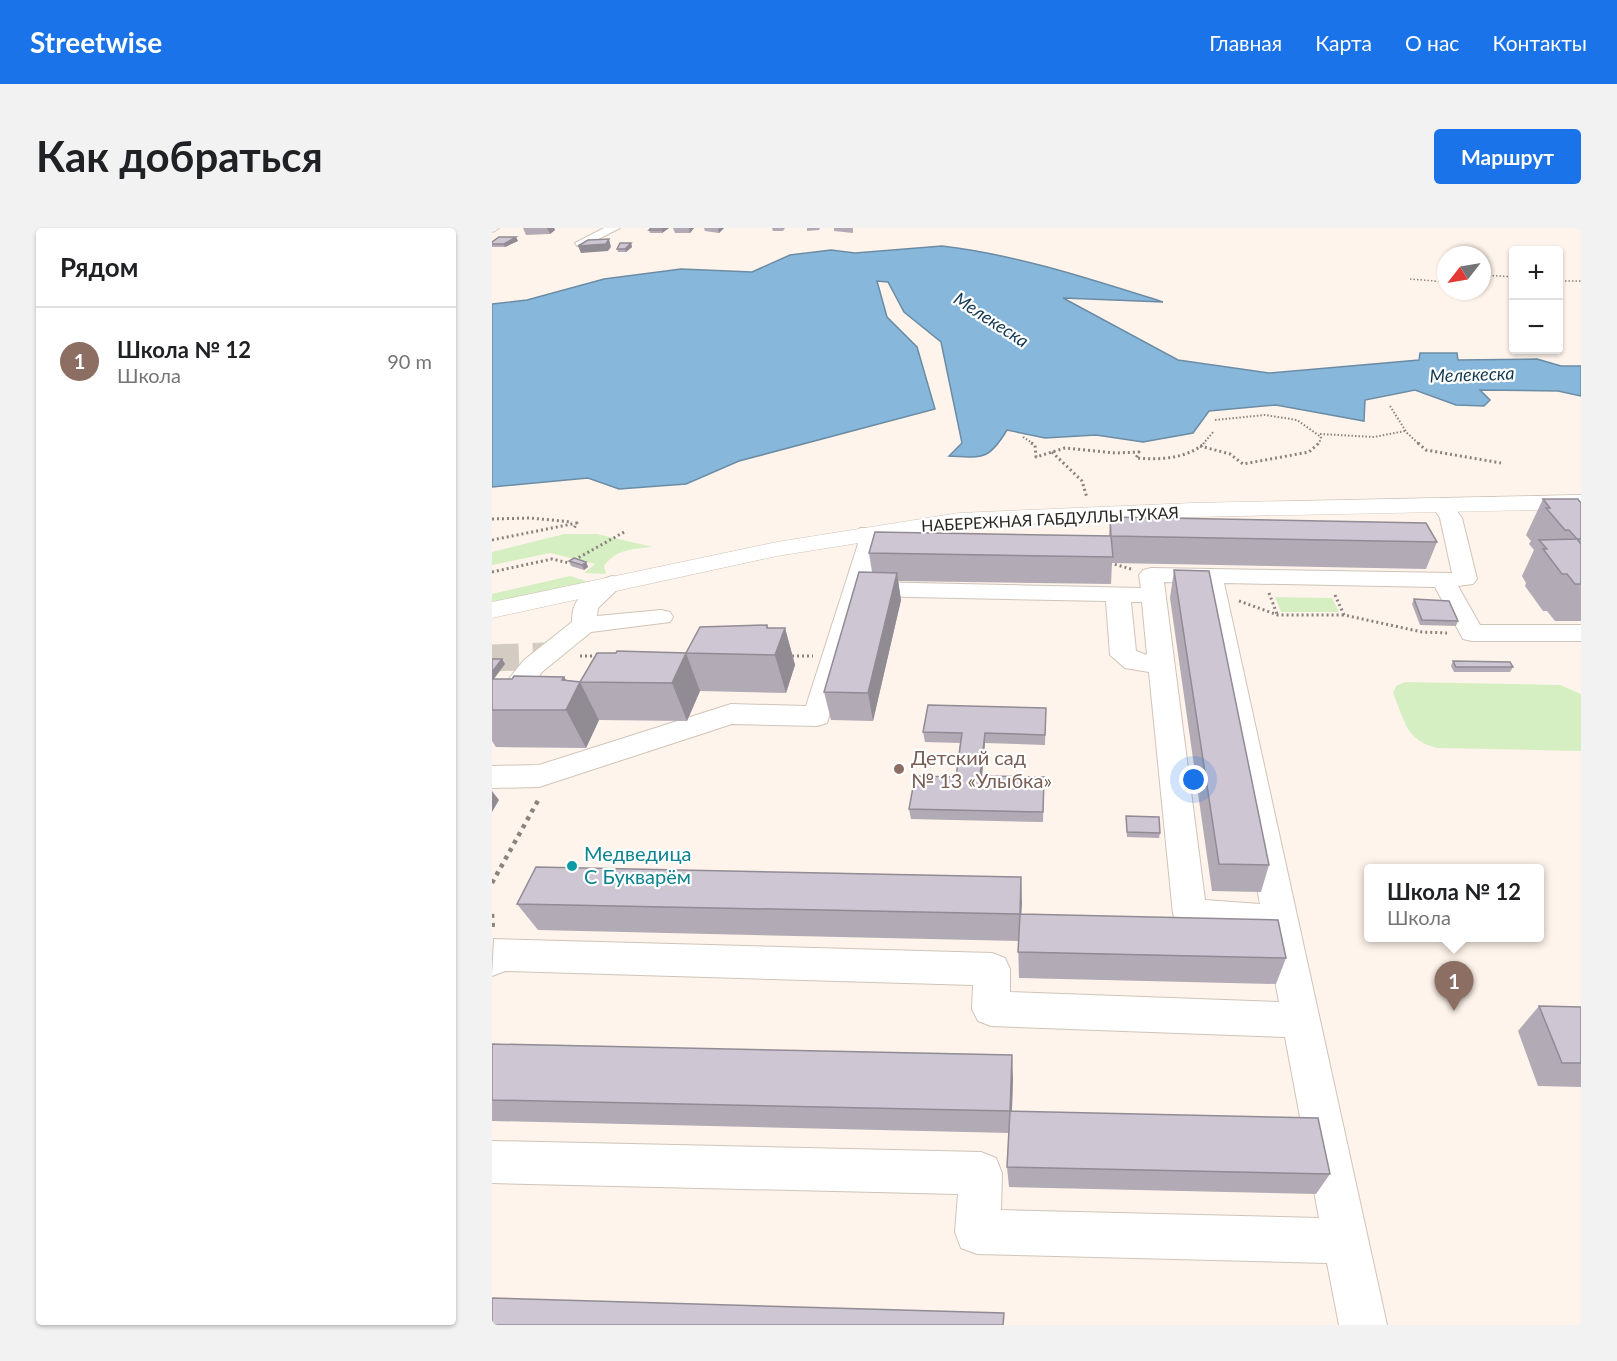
<!DOCTYPE html>
<html lang="ru">
<meta charset="utf-8">
<style>
:root{--surface:#fff;--page:#f2f2f2;--text:#202124;--muted:#757577;--line:#e0e0e0;--accent:#1a73e8}
body{margin:0;font-family:Lato,sans-serif;background:var(--page);color:var(--text)}
.controls{position:absolute;right:18px;top:18px;display:grid;overflow:hidden;border-radius:6px;box-shadow:0 2px 4px #0004}
.controls button{width:54px;height:54px;display:grid;place-items:center;padding:0;border:0;border-bottom:2px solid var(--line);background:var(--surface);color:var(--text);font:30px sans-serif}
.compass{position:absolute;left:945px;top:18px;width:54px;height:54px;border-radius:50%;background:var(--surface);box-shadow:0 2px 4px #0004;rotate:239deg}
.you{position:absolute;left:702px;top:552px;width:21px;height:21px;margin:-15px;border:4px solid #fff;border-radius:50%;background:#1a73e8;box-shadow:0 0 0 9px #1a73e833}
.badge{display:grid;place-items:center;width:39px;height:39px;border-radius:50%;background:var(--accent);color:#fff;font-size:20px;font-weight:700}
.pin{position:absolute;translate:-50% -50px;filter:drop-shadow(0 2px 3px #0008)}
.pin::after{content:'';position:absolute;top:32px;width:21px;height:18px;background:inherit;clip-path:polygon(0 0,100% 0,50% 100%)}
.popup{position:absolute;left:872px;top:636px;width:180px;height:78px;box-sizing:border-box;display:grid;place-content:center;border-radius:6px;background:var(--surface);filter:drop-shadow(0 2px 4px #0005);font-size:20px;white-space:nowrap;color:var(--muted)}
.popup b{font-size:22px;color:var(--text)}
.popup::after{content:'';position:absolute;left:50%;top:100%;margin-left:-12px;border:12px solid transparent;border-top-color:var(--surface)}
.list{margin:0;padding:0;list-style:none}
h2{display:flex;justify-content:space-between;align-items:center;height:78px;margin:0;padding:0 24px;font-size:26px}
h2 small{font-size:20px;font-weight:400;color:var(--muted)}
.list li{display:grid;grid-template-columns:39px 1fr auto;gap:18px;align-items:center;box-sizing:border-box;height:108px;padding:0 24px;border-top:2px solid var(--line)}
.list b{display:block;font-size:22px;white-space:nowrap}
.list p{margin:0;font-size:20px;white-space:nowrap;color:var(--muted)}
.list em{font-size:20px;font-style:normal;color:var(--muted)}
.map{position:relative;flex:none;width:1089px;height:1097px;overflow:hidden;border-radius:6px}
header{display:flex;align-items:center;gap:36px;box-sizing:border-box;height:84px;padding:0 30px;background:var(--accent);color:#fff}
header strong{font-size:28px}
nav{display:flex;gap:33px;margin-inline-start:auto;font-size:21px}
.intro{display:flex;align-items:center;justify-content:space-between;box-sizing:border-box;height:144px;padding:0 36px}
h1{margin:0;font-size:42px}
.button{padding:15px 27px;border-radius:6px;background:var(--accent);color:#fff;font-size:21px;font-weight:700}
main{display:flex;gap:36px;padding:0 36px}
aside{flex:1;background:var(--surface);border-radius:6px;box-shadow:0 2px 4px #0004}
.map>svg:first-child{display:block}
.green{fill:#d6efc2}
.water{fill:#87b8db;stroke:#6b8ca4;stroke-width:1.5}
.lines{fill:none;stroke-linecap:round;stroke-linejoin:round}
.minor-tunnel{stroke:#d4cbc3;stroke-width:27;stroke-dasharray:27 14;stroke-linecap:butt}
.minor-casing{stroke:#cfc4b8;stroke-width:2}
.major-casing{stroke:#cfc4b8;stroke-width:1}
.path-far3{stroke:#8a837d;stroke-width:1.5;stroke-dasharray:1.5 2;stroke-linecap:butt}
.path-far2{stroke:#8a837d;stroke-width:2;stroke-dasharray:1.5 2;stroke-linecap:butt}
.path-far1{stroke:#8a837d;stroke-width:3;stroke-dasharray:2 3;stroke-linecap:butt}
.path{stroke:#8a837d;stroke-width:4.5;stroke-dasharray:4 5;stroke-linecap:butt}
.minor{fill:#fff;fill-rule:evenodd}
.major{fill:#fff;fill-rule:evenodd}
.wall{fill:#b2aab5}
.shaded-wall{fill:#918b94}
.building{fill:#cfc6d3;stroke:#918b94;stroke-width:1.5}
.education-dot{fill:#8d6e63;stroke:#fff;stroke-width:2}
.culture-dot{fill:#0f9aa8;stroke:#fff;stroke-width:2}
.labels{text-anchor:middle;stroke-width:4.5;stroke-linejoin:round;paint-order:stroke}
.far-street-label{font-size:16px;fill:#2b2723;stroke:#fff}
.far-water-label{font-size:18px;font-style:italic;fill:#123951;stroke:#fff}
.education-label{font-size:20px;fill:#785e54;stroke:#fff;text-anchor:start}
.culture-label{font-size:20px;fill:#0d838f;stroke:#fff;text-anchor:start}
</style>
<header>
<strong>Streetwise</strong>
<nav><a>Главная</a><a>Карта</a><a>О нас</a><a>Контакты</a></nav>
</header>
<div class="intro"><h1>Как добраться</h1><a class="button">Маршрут</a></div>
<main>
<aside>
<h2>Рядом<small></small></h2>
<ul class="list">
<li><span class="badge" style="background:#8d6e63">1</span><div><b>Школа № 12</b><p>Школа</p></div><em>90 m</em></li>
</ul>
</aside>
<div class="map">
<svg width="1089" height="1097" viewBox="0 0 1089 1097">
<rect width="100%" height="100%" fill="#fef4eb"/>
<!-- green -->
<path class="green" d="M72,306h33l56,13c-20,2 -37,2 -49,19l2,8 -22,-1 11,-9 -45,-11 -58,12v-13z
M78,348l19,6 -97,21v-9z
M783,369l57,1 7,14h-58z
M913,454l155,3 21,9v57l-144,-3c-32,-8 -32,-27 -44,-55l3,-7z"/>
<!-- water -->
<path class="water" d="M450,18c76,9 148,33 221,56l-100,-4 115,62 91,13 150,-13 1,-7h37l1,7 79,-1 24,7h20v30l-23,-5 -78,-1 10,10 -6,6 -28,-1 -41,-15 -50,10 -1,21 -88,-16 -67,6 -16,22 -50,9 -47,-7 -51,3 -38,-8c-18,30 -24,28 -58,26l13,-13 -21,-101 -37,-30 -16,-30 -11,-1 10,36 30,30 18,62 -196,52 -53,23 -67,5 -31,-11 -96,9v-183l35,-4 77,-21 77,-10 71,3 38,-17 41,-5 24,3z"/>
<g class="lines">
<!-- minor-tunnel -->
<path class="minor-tunnel" d="M0,430l53,-2"/>
<!-- minor casing -->
<g class="minor-casing">
<path id="minor" d="M0,0h7l-6,4z
M112,0h16l-35,18h-8l-2,-3z
M952,273l7,2 11,15 15,61 -4,5 -15,2 22,39h101v16h-109l-9,-2 -28,-52 -211,-4 163,742h-48l-12,-62 -350,-9 -16,-6 -6,-16 3,-38 -466,-11v-42l489,11 15,6 6,15 -1,37 318,8 -34,-181 -294,-11 -13,-5 -6,-12 1,-24 -468,-14 -13,5 2,-37 498,14 13,5 5,11v23l269,10 -13,-68 -76,-5 -12,-5 -5,-10 -24,-242 -24,-4 -15,-13 -4,-54 -241,-5 -38,127 -10,3 -85,-2 -193,63 -47,1v-22l47,-1 192,-61 75,2 52,-162 -1,-11 3,-5h16c10,15 -2,38 -7,54l272,6 -2,-13 4,-5 8,-2 301,5 -12,-55 -7,-11 4,-4zM672,354l37,1 59,321 -55,-4zM639,374h11l5,53 -11,-4z
M120,348l8,2 4,5 -26,25 -1,8 64,-6 9,2 3,5 -3,5 -79,10 -49,40 -40,55 -10,3v-30l32,-40 48,-38c0,-4 0,-10 2,-15 4,-12 26,-28 38,-31z"/>
</g>
<!-- major casing -->
<g class="major-casing">
<path id="major" d="M1089,267v14l-388,8 -234,10 -182,29 -285,62v-16l285,-60 182,-29 234,-10z"/>
</g>
<!-- path-far3 -->
<path class="path-far3" d="M990,47l32,2
M918,51l36,3
M1066,53h23"/>
<!-- path-far2 -->
<path class="path-far2" d="M898,178l17,27 12,11
M723,192l50,-5 32,5 24,17 -2,7
M828,206l54,3 31,-6
M531,209l11,7
M711,216l11,-13"/>
<!-- path-far1 -->
<path class="path-far1" d="M539,215l4,2 1,12 29,-9 51,5 23,-1 -3,6c24,2 50,1 69,-15
M926,215l8,7 75,13
M708,218l30,8 13,10 66,-12 10,-9
M560,224l30,29 5,17
M0,291l38,-1 42,4
M0,312l85,-17 -4,7
M618,335l21,6
M0,344l60,-13 17,4 57,-32
M777,365l8,21
M843,367l9,20 78,17 25,1
M747,373l39,14h66
M88,428h20
M295,428h26"/>
<!-- path -->
<path class="path" d="M0,655l48,-86
M0,686l1,17"/>
<!-- minor -->
<use href="#minor" class="minor"/>
<!-- major -->
<use href="#major" class="major"/>
</g>
<!-- wall -->
<path class="wall" d="M31,0h31l1,2 -5,4 -24,1z
M177,0l-7,5h-12l-1,-3z
M181,0h21l-4,5h-15z
M212,0h20l-5,5 -14,-2z
M280,0h13l-2,3h-10z
M315,0h13l-1,2 -12,1z
M342,0h19v5l-19,-2z
M26,13l-13,6h-13v-5z
M139,15l1,4 -6,5h-8l-1,-3z
M1051,271l38,4v118h-26l-8,-10h-4l-18,-25 1,-3 -4,-7 12,-26 -5,-6 2,-3 -5,-6z
M618,289l327,25 -11,27 -314,-6 -1,21 -213,-3 3,19 -28,121 -42,-1 -7,-28 48,-120 -3,-19 240,-17z
M77,333l17,1 2,5 -4,3 -13,-4z
M682,342l95,295 -8,27 -49,-1 -42,-293z
M922,371l44,22 -2,5 -36,-1 -8,-21z
M275,397l1,3h17l10,37 -9,28 -86,-2 -13,30 -88,-1 -13,28 -90,-1 -4,-6v-82h10l3,5 -11,15h18l52,-2 3,4 13,1 106,-29z
M961,433l60,6 -3,5h-56l-3,-6z
M554,480l-1,37 -60,-2 -3,33 62,1 -1,45 -132,-3 -2,-10 47,-32 4,-34 -35,-1 -2,-10z
M634,588l34,17 -1,5 -32,-1z
M529,649v37l265,44 -10,26 -257,-6 -1,-37 -480,-11 -21,-26z
M1047,778l42,1v80l-43,-1 -20,-55z
M0,816l521,34 -1,33 318,63 -14,20 -307,-7 -2,-20 2,-34 -517,-12z"/>
<!-- shaded-wall -->
<path class="shaded-wall" d="M55,0h7l1,2 -5,4z
M172,0h5l-7,5v-3z
M197,0h5l-4,5z
M228,0h4l-5,5 -1,-4z
M24,9l2,4 -13,6 -1,-3z
M117,11l2,8 -3,4 -27,2 -3,-7z
M139,15l1,4 -6,5 -1,-3z
M94,334l2,5 -4,3 -2,-5z
M405,345l4,27 -28,121 -5,-28z
M275,397l8,29 10,-26 10,37 -9,28 -19,-65z
M194,425l14,38 -13,30 -15,-38z
M10,431l3,5 -13,17v-9z
M72,449l10,17 6,-12 19,38 -13,28 -20,-38 -4,-30z
M493,505v10l-4,43 -1,-10z
M0,563l7,9 -7,12z
M529,649l1,26 -2,38v-27z
M520,827l1,23 -2,55 -1,-22z"/>
<!-- building -->
<path class="building" d="M159,0h13l-2,2h-13z
M7,9h17l-12,7h-12v-2z
M117,11l-3,5 -28,2 10,-6z
M128,15h11l-6,6h-8z
M1051,271h35l3,4v36h-4l4,5v40h-6l-8,-10h-5l-19,-25h4l-8,-9 38,-1 -8,-9h-4l-19,-22h4z
M618,289l316,6 11,19 -326,-6z
M383,304l236,4 2,21 -244,-4z
M82,330l12,4 -4,3 -13,-4z
M682,342l35,1 60,294 -50,-1z
M367,344l38,1 -29,120 -44,-1z
M922,371l35,2 9,20 -36,-1z
M275,397v3h18l-10,27 -89,-2 14,-26z
M125,423l69,2 -14,30 -92,-1 17,-29h19z
M0,431h10l-10,13z
M961,433l57,1 3,5h-57z
M22,448l50,1 -2,3 18,2 -14,28h-74v-31h20z
M436,477l118,3 -1,27 -60,-2 -5,43 64,1 -1,35 -134,-3 6,-33 41,1 6,-44 -39,-1z
M634,588l33,1 1,16 -33,-1z
M44,639l485,10 -1,37 -503,-10z
M528,686l258,6 8,38 -268,-6z
M1047,778l42,1v56h-19z
M0,816l520,11 -2,56 -518,-11z
M518,883l308,7 12,56 -323,-7z
M0,1070l512,15 -1,12h-511z"/>
<!-- markers -->
<circle class="education-dot" cx="407" cy="541" r="6"/>
<circle class="culture-dot" cx="80" cy="638" r="6"/>
<g class="labels">
<!-- far-street labels -->
<g class="far-street-label">
<text transform="translate(558 291) rotate(-3)" y="6">НАБЕРЕЖНАЯ ГАБДУЛЛЫ ТУКАЯ</text>
</g>
<!-- far-water labels -->
<g class="far-water-label">
<text transform="translate(499 92) rotate(33)" y="6">Мелекеска</text>
<text transform="translate(980 147) rotate(-2)" y="6">Мелекеска</text>
</g>
<!-- education labels -->
<g class="education-label">
<text x="419" y="537">Детский сад<tspan x="419" dy="23">№ 13 «Улыбка»</tspan></text>
</g>
<!-- culture labels -->
<g class="culture-label">
<text x="92" y="633">Медведица<tspan x="92" dy="23">С Букварём</tspan></text>
</g>
</g>
</svg>
<div class="controls">
<button>+</button>
<button>−</button>
</div>
<svg class="compass" viewBox="-18 -18 36 36"><path d="M0-13l5 13h-10z" fill="#e53935"/><path d="M0 13l5-13h-10z" fill="#757577"/></svg>
<div class="you"></div>
<div class="pin badge" style="left:962px;top:783px;background:#8d6e63">1</div>
<div class="popup"><b>Школа № 12</b>Школа</div>
</div>
</main>
